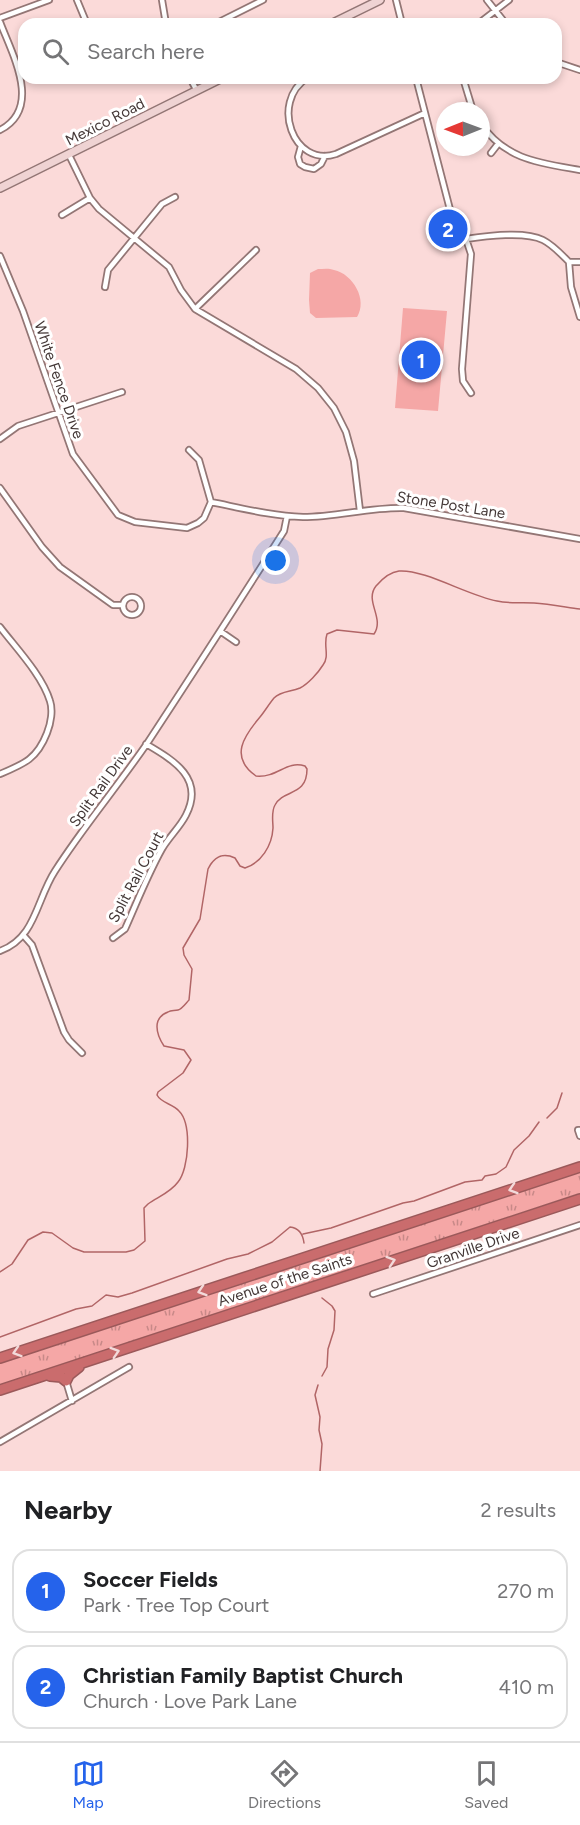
<!DOCTYPE html>
<meta charset="utf-8">
<style>
:root{--surface:#fff;--page:#f6f6f6;--text:#202124;--muted:#757577;--line:#e0e0e0;--accent:#2563eb}
body{margin:0;font-family:Figtree,sans-serif;background:var(--page);color:var(--text)}
.compass{position:absolute;left:436px;top:102px;width:54px;height:54px;border-radius:50%;background:var(--surface);box-shadow:0 3px 9px #0003;rotate:269deg}
.you{position:absolute;left:276px;top:561px;width:21px;height:21px;margin:-15px;border:4px solid #fff;border-radius:50%;background:#1a73e8;box-shadow:0 0 0 9px #1a73e833}
.badge{display:grid;place-items:center;width:39px;height:39px;border-radius:50%;background:var(--accent);color:#fff;font-size:20px;font-weight:700}
.pin{position:absolute;translate:-50% -50%;border:3px solid #fff;box-shadow:0 2px 6px #0006}
.list{margin:0;padding:0;list-style:none}
h2{display:flex;justify-content:space-between;align-items:center;height:78px;margin:0;padding:0 24px;font-size:26px}
h2 small{font-size:20px;font-weight:400;color:var(--muted)}
.list li{display:grid;grid-template-columns:39px 1fr auto;gap:18px;align-items:center;box-sizing:border-box;height:84px;margin:0 12px 12px;padding:0 12px;border:2px solid var(--line);border-radius:18px}
.list b{display:block;font-size:22px;white-space:nowrap}
.list p{margin:0;font-size:20px;white-space:nowrap;color:var(--muted)}
.list em{font-size:20px;font-style:normal;color:var(--muted)}
.icon{flex:none;width:33px;height:33px;fill:none;stroke:currentColor;stroke-width:2;stroke-linecap:round;stroke-linejoin:round}
.map{position:relative;flex:none;width:580px;height:1471px;overflow:hidden}
.search{position:absolute;background:var(--surface);box-shadow:0 3px 9px #0003;left:18px;right:18px;top:18px;height:66px;display:flex;align-items:center;gap:15px;box-sizing:border-box;padding:0 21px;border-radius:18px;color:var(--muted);font-size:22px}
.sheet{height:270px;background:var(--surface)}
nav{display:flex;justify-content:space-around;align-items:center;box-sizing:border-box;height:84px;border-top:2px solid var(--line);background:var(--surface);font-size:16px;color:var(--muted)}
nav a{display:grid;justify-items:center;gap:3px}
nav .on{color:var(--accent)}
.map>svg:first-child{display:block}
.grass{fill:url(#grass-tufts)}
.green{fill:#f5a7a6}
.lines{fill:none;stroke-linecap:round;stroke-linejoin:round}
.stream{stroke:#b16566;stroke-width:1.5}
.street-casing{stroke:#937675;stroke-width:8}
.secondary-casing{stroke:#937675;stroke-width:10}
.highway-casing{stroke:#9b595a;stroke-width:12}
.street{stroke:#fff;stroke-width:4.5}
.secondary{stroke:#efd3d3;stroke-width:7}
.highway{stroke:#ca6c6d;stroke-width:9}
.oneway{stroke:#f2dada}
.labels{text-anchor:middle;stroke-width:6;stroke-linejoin:round;paint-order:stroke}
.street-label{font-size:15px;fill:#433736;stroke:#fff}
</style>
<div class="map">
<svg width="580" height="1471" viewBox="0 0 580 1471">
<defs>
<pattern id="grass-tufts" width="24" height="20" patternUnits="userSpaceOnUse" patternTransform="scale(1.5)"><rect width="24" height="20" fill="#f5a7a6"/><path d="M3 7l-1-3M5 7V3M7 7l1-3M15 17l-1-3M17 17v-4M19 17l1-3" fill="none" stroke="#c88988"/></pattern>
</defs>
<rect width="100%" height="100%" fill="#fbdad9"/>
<!-- grass -->
<path class="grass" d="M580,1172v21l-580,193v-24z"/>
<!-- green -->
<path class="green" d="M318,269c5,0 11,-1 16,1 19,4 34,30 23,47l-41,1 -6,-5 -1,-13 1,-27z
M403,308l44,3 -9,100 -43,-3z"/>
<g class="lines">
<!-- stream -->
<path class="stream" d="M547,1118l10,-10 5,-15
M303,1234l28,-6 72,-25 11,-2 51,-19 17,-2 3,-4 11,-2 10,-7 8,-17 15,-14 10,-14
M0,1272l12,-8 16,-24 15,-8 9,1 21,15 11,4h42l8,-2 11,-9 -1,-33 4,-4c10,-7 23,-12 30,-22 11,-13 14,-58 1,-71 -6,-7 -18,-8 -22,-16l1,-3 25,-19 8,-13 -7,-10 -20,-4c-8,-12 -12,-28 4,-34 3,-2 6,-1 10,-2 4,-1 8,-7 11,-10l3,-31 -8,-14 -1,-7 17,-29 8,-50c6,-12 14,-17 27,-11l5,8 5,2c16,-5 27,-22 28,-40 0,-7 -2,-16 2,-23 8,-16 32,-8 32,-36l-2,-3c-19,-6 -27,12 -49,10 -27,-19 -12,-40 4,-59 5,-6 9,-13 14,-19 7,-7 17,-6 26,-10 8,-4 18,-15 23,-23 7,-9 0,-20 4,-31l10,-4 37,4c11,-16 -10,-33 2,-48 6,-7 14,-14 23,-15 25,-2 70,25 98,30 12,3 24,1 37,2 15,1 31,4 46,6
M322,1298l10,8 3,5 -1,19 -6,19 -1,18 -5,9
M0,1337l76,-28 16,-3 14,-11 12,2 14,-4 95,-34 21,-5 24,-12 18,-15c10,1 13,8 14,16
M318,1385l-3,10 5,22 -1,13 3,14 -2,27"/>
<!-- street casing -->
<g class="street-casing">
<path id="street" d="M77,0l10,24
M162,0l4,24
M396,0l6,24
M487,0l19,24
M0,18l49,-18
M0,22c12,32 43,86 0,108
M215,24l48,-24
M478,24l31,-24
M556,62l24,8
M190,78l7,13
M307,78c-37,24 -14,90 29,76l89,-41
M416,78l38,147
M463,78l10,33
M481,124c25,36 59,39 99,46
M301,146l-3,11 2,7 5,3 9,2 7,-5 4,-8
M491,153l7,-9
M69,155l21,43 9,11 70,58 12,23 14,19 101,60 22,19 16,20 12,24 8,29 6,50
M62,215l28,-17
M460,232l6,7 5,15 -9,115 1,12 8,12
M466,239c19,-3 60,-8 77,1 10,5 18,14 26,22h11
M0,256l23,55 50,143 45,61 17,7 52,6 11,-5 6,-5 7,-16 -12,-42 -10,-10
M569,262l2,25 9,30
M105,287l3,-17 54,-66 13,-7
M195,309l61,-59
M0,439l18,-13 104,-34
M0,488l42,59 18,20 53,38h10
M211,502c30,6 61,14 92,15 34,0 67,-10 101,-9l176,31
M123 606a9 9 0 1 1 18 0a9 9 0 1 1-18 0Z
M0,627c16,21 42,48 50,74 3,9 1,22 -3,32 -10,26 -23,31 -47,41
M220,631l16,11
M24,936l8,9 32,87 5,8 13,13
M113,938l12,-9c12,-27 23,-55 37,-80 7,-12 18,-22 24,-34 19,-37 -13,-55 -40,-71
M0,951c36,-13 36,-51 55,-80 28,-44 63,-85 93,-129 46,-70 91,-140 136,-211l3,-15
M580,1130h-2l2,6
M373,1294l207,-69
M66,1381l6,20
M0,1442l129,-75"/>
</g>
<!-- secondary casing -->
<g class="secondary-casing">
<path id="secondary" d="M331,24l49,-24
M0,188l222,-110"/>
</g>
<!-- highway casing -->
<g class="highway-casing">
<path id="highway" d="M0,1358l580,-191
M50,1376l11,1 5,4 3,-6 10,-8
M0,1390l580,-191"/>
</g>
<!-- street -->
<use href="#street" class="street"/>
<!-- secondary -->
<use href="#secondary" class="secondary"/>
<!-- highway -->
<use href="#highway" class="highway"/>
</g>
<!-- one-way arrows -->
<defs><path id="oneway-chevron" d="M-2-3.5L2.5 0L-2 3.5" fill="none" stroke-width="1.6" stroke-linecap="round" stroke-linejoin="round" transform="scale(1.5)"/></defs>
<g class="oneway">
<use href="#oneway-chevron" transform="translate(513 1189) rotate(162)"/>
<use href="#oneway-chevron" transform="translate(391 1261) rotate(-18)"/>
<use href="#oneway-chevron" transform="translate(202 1291) rotate(162)"/>
<use href="#oneway-chevron" transform="translate(17 1352) rotate(162)"/>
<use href="#oneway-chevron" transform="translate(115 1352) rotate(-18)"/>
</g>
<g class="labels">
<!-- street labels -->
<g class="street-label">
<text transform="translate(105 122) rotate(-27)" y="5">Mexico Road</text>
<text transform="translate(59 380) rotate(71)" y="5">White Fence Drive</text>
<text transform="translate(451 505) rotate(9)" y="5">Stone Post Lane</text>
<text transform="translate(101 786) rotate(-54)" y="5">Split Rail Drive</text>
<text transform="translate(136 877) rotate(-62)" y="5">Split Rail Court</text>
<text transform="translate(473 1248) rotate(-19)" y="5">Granville Drive</text>
<text transform="translate(285 1280) rotate(-18)" y="5">Avenue of the Saints</text>
</g>
</g>
</svg>
<svg class="compass" viewBox="-18 -18 36 36"><path d="M0-13l5 13h-10z" fill="#e53935"/><path d="M0 13l5-13h-10z" fill="#757577"/></svg>
<div class="you"></div>
<div class="pin badge" style="left:421px;top:360px">1</div>
<div class="pin badge" style="left:448px;top:229px">2</div>
<div class="search"><svg class="icon" aria-label="search" viewBox="0 0 24 24"><circle cx="10" cy="10" r="6"/><path d="M15 15l6 6"/></svg>Search here</div>
</div>
<section class="sheet">
<h2>Nearby<small>2 results</small></h2>
<ul class="list">
<li><span class="badge">1</span><div><b>Soccer Fields</b><p>Park · Tree Top Court</p></div><em>270 m</em></li>
<li><span class="badge">2</span><div><b>Christian Family Baptist Church</b><p>Church · Love Park Lane</p></div><em>410 m</em></li>
</ul>
</section>
<nav>
<a class="on"><svg class="icon" aria-label="map" viewBox="0 0 24 24"><path d="M3 6l6-2 6 2 6-2v14l-6 2-6-2-6 2zM9 4v14M15 6v14"/></svg>Map</a>
<a><svg class="icon" aria-label="directions" viewBox="0 0 24 24"><path d="M12 3l9 9-9 9-9-9zM9 14v-3h6M13 9l2 2-2 2"/></svg>Directions</a>
<a><svg class="icon" aria-label="saved" viewBox="0 0 24 24"><path d="M7 4h10v16l-5-4-5 4z"/></svg>Saved</a>
</nav>
